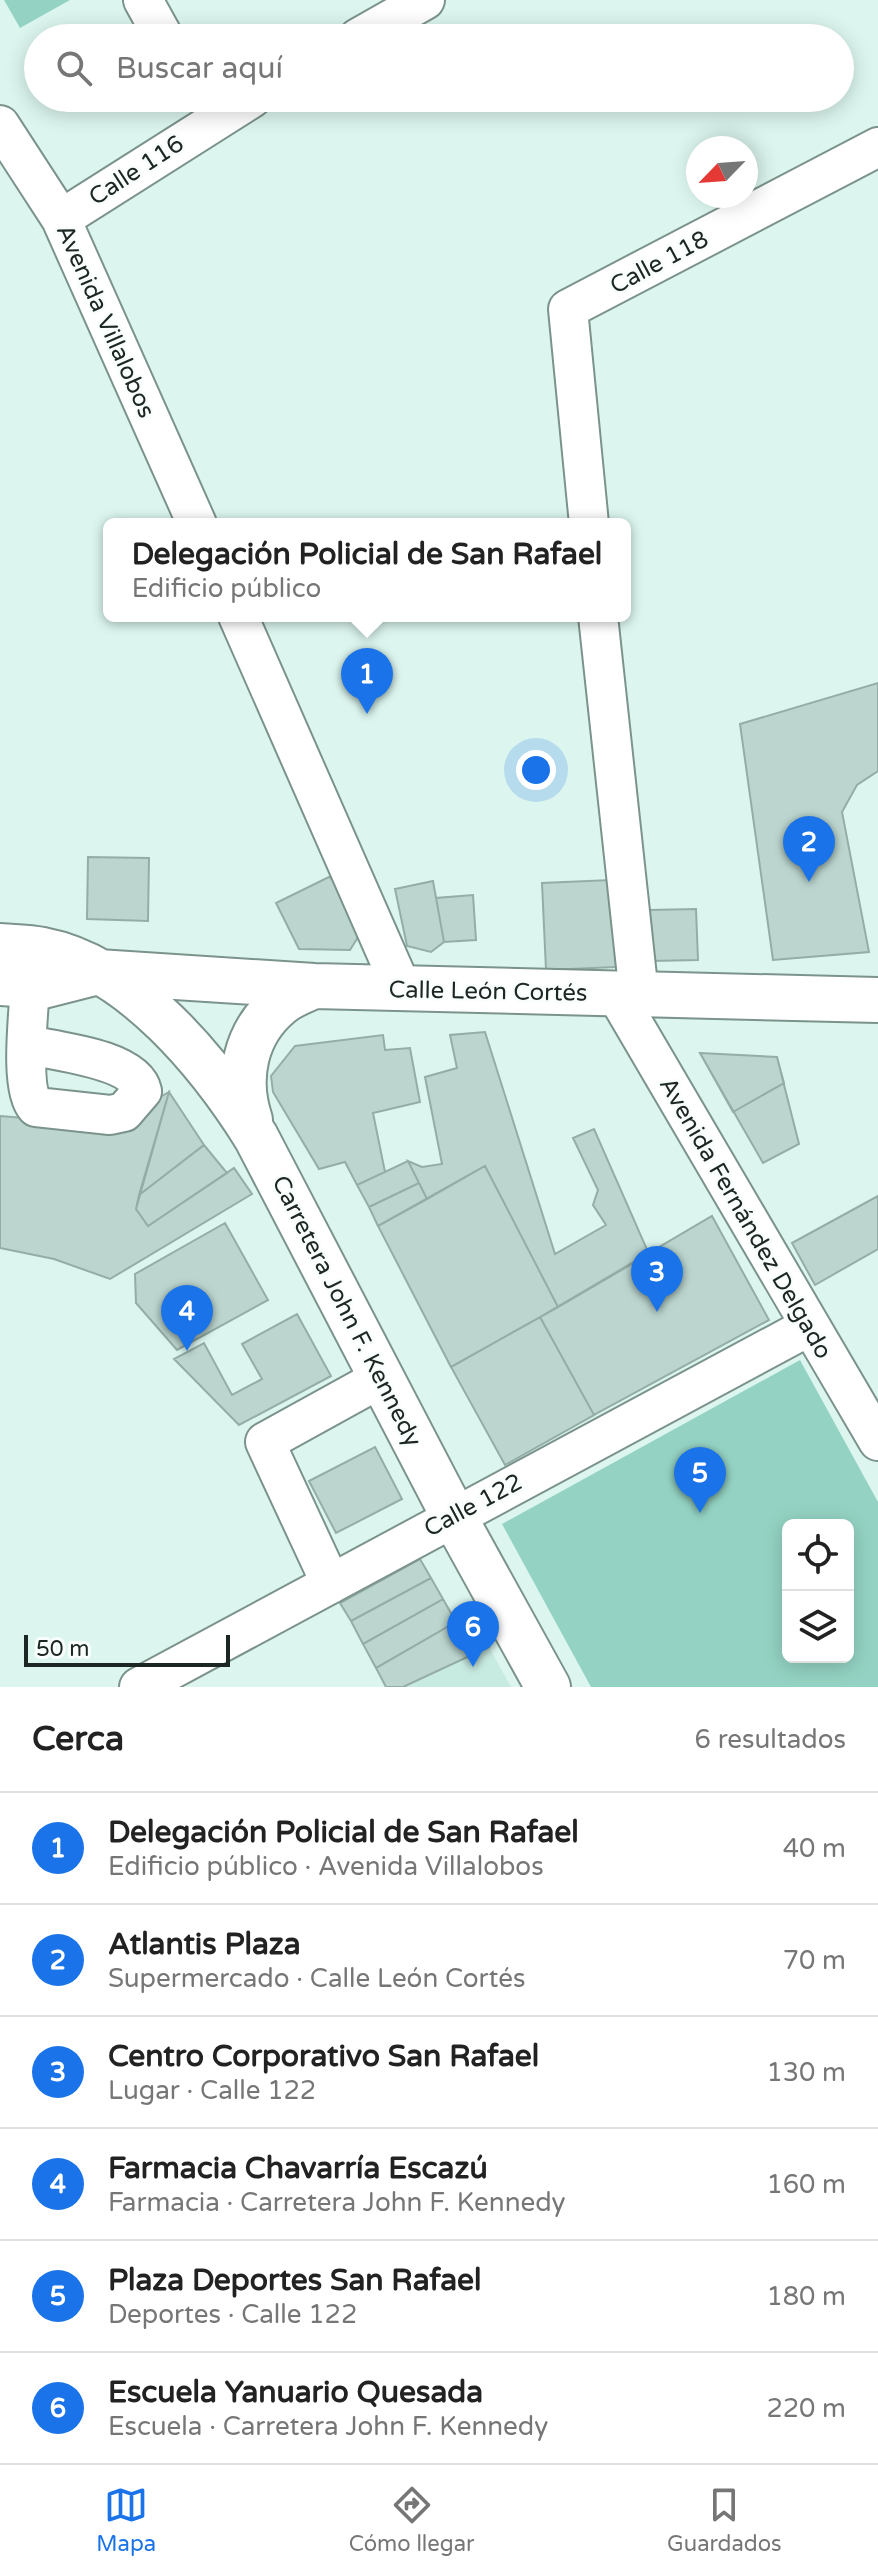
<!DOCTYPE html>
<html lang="es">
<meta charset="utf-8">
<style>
:root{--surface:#fff;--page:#f2f2f2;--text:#222;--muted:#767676;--line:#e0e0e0;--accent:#1a73e8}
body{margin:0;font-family:"Varela Round",sans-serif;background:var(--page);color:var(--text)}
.controls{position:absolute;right:24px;bottom:24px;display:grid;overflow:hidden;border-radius:12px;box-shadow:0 4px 20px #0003}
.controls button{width:72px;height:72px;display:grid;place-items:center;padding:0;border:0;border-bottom:2px solid var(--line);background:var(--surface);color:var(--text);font:40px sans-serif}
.compass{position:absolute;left:686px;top:136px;width:72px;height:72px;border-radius:50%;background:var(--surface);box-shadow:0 4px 20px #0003;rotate:245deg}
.scale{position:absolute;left:24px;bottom:20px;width:206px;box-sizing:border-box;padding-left:8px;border:4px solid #1c2623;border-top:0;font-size:22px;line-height:28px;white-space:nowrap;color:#1c2623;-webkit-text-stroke:6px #f9fefc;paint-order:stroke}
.you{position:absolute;left:536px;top:770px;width:28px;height:28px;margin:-20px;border:6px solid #fff;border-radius:50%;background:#1a73e8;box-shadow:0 0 0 12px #1a73e833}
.badge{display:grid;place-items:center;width:52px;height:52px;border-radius:50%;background:var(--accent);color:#fff;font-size:26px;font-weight:700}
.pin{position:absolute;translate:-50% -66px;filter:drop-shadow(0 2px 4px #0008)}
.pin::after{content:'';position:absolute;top:42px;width:28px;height:24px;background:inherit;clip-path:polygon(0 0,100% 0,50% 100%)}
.popup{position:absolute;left:103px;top:518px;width:528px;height:104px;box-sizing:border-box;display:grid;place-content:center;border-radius:12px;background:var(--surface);filter:drop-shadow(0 2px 6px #0005);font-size:26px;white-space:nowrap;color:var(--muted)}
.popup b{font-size:30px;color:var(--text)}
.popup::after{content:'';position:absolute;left:50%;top:100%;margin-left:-16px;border:16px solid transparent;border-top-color:var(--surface)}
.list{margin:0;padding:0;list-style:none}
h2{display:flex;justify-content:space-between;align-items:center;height:104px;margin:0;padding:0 32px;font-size:34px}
h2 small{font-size:26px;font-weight:400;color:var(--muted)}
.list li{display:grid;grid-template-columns:52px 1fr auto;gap:24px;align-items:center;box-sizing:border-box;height:112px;padding:0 32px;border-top:2px solid var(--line)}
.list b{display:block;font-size:30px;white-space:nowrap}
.list p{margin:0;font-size:26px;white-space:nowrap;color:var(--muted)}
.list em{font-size:26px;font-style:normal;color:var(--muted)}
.icon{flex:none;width:44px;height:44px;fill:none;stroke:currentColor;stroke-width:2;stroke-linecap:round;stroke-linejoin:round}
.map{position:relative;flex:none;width:878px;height:1687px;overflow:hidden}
.search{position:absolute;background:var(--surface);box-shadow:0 4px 20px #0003;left:24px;right:24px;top:24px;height:88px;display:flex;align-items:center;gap:20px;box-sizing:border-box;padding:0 28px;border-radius:44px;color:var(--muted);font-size:30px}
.sheet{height:776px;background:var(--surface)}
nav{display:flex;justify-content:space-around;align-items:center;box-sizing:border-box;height:112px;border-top:2px solid var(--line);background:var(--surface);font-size:22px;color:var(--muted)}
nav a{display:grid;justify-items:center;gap:4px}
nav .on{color:var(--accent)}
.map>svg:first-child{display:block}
.built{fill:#c8ebe1}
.green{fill:#94d3c3;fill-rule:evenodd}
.building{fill:#bcd6cf;stroke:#94ada6;stroke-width:2}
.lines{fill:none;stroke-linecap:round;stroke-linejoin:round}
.minor-casing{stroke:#7b938c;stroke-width:42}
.major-casing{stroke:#7b938c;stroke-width:48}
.minor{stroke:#fff;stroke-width:38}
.major{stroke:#fff;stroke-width:44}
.labels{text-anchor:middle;stroke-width:6;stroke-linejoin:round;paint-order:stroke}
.street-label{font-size:24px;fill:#1c2623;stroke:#f9fefc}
</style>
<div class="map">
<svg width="878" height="1687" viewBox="0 0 878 1687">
<rect width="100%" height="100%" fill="#dcf6ef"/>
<!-- built -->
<path class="built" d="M489,1647l22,40h-108z"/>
<!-- green -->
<path class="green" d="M4,0h66l-50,28z
M800,1360l78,142v185h-287l-89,-163zM788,1525h60v132h-60z"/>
<!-- building -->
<path class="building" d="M878,683v88l-21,14 -15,27 27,140 -96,8 -33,-236z
M88,857l61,1 -1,63 -61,-2z
M329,877l11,8 22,46 -12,19 -51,-1 -23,-46z
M611,880l5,87 -70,3 -4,-87z
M433,881l11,61 -13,10 -24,-6 -12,-57z
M473,895l3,45 -32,2 -8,-44z
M696,909l2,51 -47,1 -2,-51z
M485,1032l70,222 51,-29 -13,-20 5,-15 -25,-52 21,-9 55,125 -91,53 -73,-141 -58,33 -19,-38 14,6 20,-3 -17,-87 32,-9 -7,-33z
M383,1035l2,15 25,-2 10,54 -47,11 12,59 -28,13 -12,-23 -26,7 -46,-77 -2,-16 24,-30z
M700,1053l77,4 22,87 -36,19z
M700,1053l77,4 7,26 -51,29z
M169,1092l-33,117 12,17 86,-58 18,26 -142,85 -56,-20 -54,-11v-132l110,9z
M169,1092l35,53 -65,50z
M204,1145l23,28 -79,53 -12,-17 3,-14z
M408,1161l11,22 -50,24 -12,-22z
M485,1166l73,141 -107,60 -73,-141z
M419,1183l8,16 -49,27 -9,-19z
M878,1196v53l-63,36 -23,-42z
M712,1216l57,104 -175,95 -54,-98z
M225,1223l43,77 -91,50 -41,-47 -1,-29z
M297,1314l34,62 -92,49 -65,-66 30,-16 28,52 30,-16 -20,-35z
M540,1317l54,98 -89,50 -54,-98z
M375,1447l27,52 -66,34 -27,-52z
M420,1559l11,19 -80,43 -11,-18z
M431,1578l12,21 -80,45 -12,-23z
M443,1599l13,23 -80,46 -13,-24z
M456,1622l33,25 -86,40h-17l-10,-19z"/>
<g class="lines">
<!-- minor casing -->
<g class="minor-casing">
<path id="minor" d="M143,0l21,38
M358,38l67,-38
M0,125l61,94 136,305
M61,219l191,-121
M589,524l-21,-215 310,-162
M238,616l164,373
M598,616l41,379
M616,994l262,447
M28,1045c28,6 107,14 114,46l-18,21 -14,3 -74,-8c-17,-18 -7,-96 -6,-122
M331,1584l-66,-142 116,-64
M139,1687l669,-360"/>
</g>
<!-- major casing -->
<g class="major-casing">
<path id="major" d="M0,946c14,1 29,1 43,4 89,17 168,115 213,187l197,378 95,172
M0,983l43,3 55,-14 216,14 564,14
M250,1120c-14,-42 -5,-87 30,-116 9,-8 23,-13 34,-18"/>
</g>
<!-- minor -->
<use href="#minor" class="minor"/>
<!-- major -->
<use href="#major" class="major"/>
</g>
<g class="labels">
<!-- street labels -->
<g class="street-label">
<text transform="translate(136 170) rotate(-33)" y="8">Calle 116</text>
<text transform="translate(659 262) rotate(-28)" y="8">Calle 118</text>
<text transform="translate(106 321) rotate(66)" y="8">Avenida Villalobos</text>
<text transform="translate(488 991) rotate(1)" y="8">Calle León Cortés</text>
<text transform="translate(746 1218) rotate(60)" y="8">Avenida Fernández Delgado</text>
<text transform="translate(347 1311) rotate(63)" y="8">Carretera John F. Kennedy</text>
<text transform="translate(473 1505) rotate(-28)" y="8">Calle 122</text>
</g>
</g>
</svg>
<div class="controls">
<button><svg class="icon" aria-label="locate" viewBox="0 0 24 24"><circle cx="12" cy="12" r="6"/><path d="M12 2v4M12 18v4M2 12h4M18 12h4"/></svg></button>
<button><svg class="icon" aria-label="layers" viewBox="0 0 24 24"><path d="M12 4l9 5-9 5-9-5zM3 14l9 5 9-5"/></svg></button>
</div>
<svg class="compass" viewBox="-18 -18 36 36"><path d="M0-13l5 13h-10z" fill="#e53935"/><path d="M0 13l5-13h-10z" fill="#767676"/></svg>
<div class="scale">50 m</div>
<div class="you"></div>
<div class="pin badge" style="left:367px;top:714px">1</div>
<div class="popup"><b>Delegación Policial de San Rafael</b>Edificio público</div>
<div class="pin badge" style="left:809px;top:882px">2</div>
<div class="pin badge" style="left:657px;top:1312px">3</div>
<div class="pin badge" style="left:187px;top:1351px">4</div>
<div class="pin badge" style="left:700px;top:1513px">5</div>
<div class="pin badge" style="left:473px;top:1667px">6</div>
<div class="search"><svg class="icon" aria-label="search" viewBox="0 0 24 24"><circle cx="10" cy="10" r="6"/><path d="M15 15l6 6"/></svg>Buscar aquí</div>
</div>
<section class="sheet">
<h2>Cerca<small>6 resultados</small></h2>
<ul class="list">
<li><span class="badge">1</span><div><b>Delegación Policial de San Rafael</b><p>Edificio público · Avenida Villalobos</p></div><em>40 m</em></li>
<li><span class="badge">2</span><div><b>Atlantis Plaza</b><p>Supermercado · Calle León Cortés</p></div><em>70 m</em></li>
<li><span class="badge">3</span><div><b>Centro Corporativo San Rafael</b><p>Lugar · Calle 122</p></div><em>130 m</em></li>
<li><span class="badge">4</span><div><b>Farmacia Chavarría Escazú</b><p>Farmacia · Carretera John F. Kennedy</p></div><em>160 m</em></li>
<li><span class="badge">5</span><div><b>Plaza Deportes San Rafael</b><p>Deportes · Calle 122</p></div><em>180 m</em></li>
<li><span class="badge">6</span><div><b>Escuela Yanuario Quesada</b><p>Escuela · Carretera John F. Kennedy</p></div><em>220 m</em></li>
</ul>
</section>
<nav>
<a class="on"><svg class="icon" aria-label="map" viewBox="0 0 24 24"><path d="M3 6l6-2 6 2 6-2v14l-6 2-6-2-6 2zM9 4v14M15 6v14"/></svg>Mapa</a>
<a><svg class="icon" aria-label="directions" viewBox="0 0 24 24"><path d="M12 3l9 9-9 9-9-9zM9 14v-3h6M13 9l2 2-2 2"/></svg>Cómo llegar</a>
<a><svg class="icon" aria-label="saved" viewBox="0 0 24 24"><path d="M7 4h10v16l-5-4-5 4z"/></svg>Guardados</a>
</nav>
